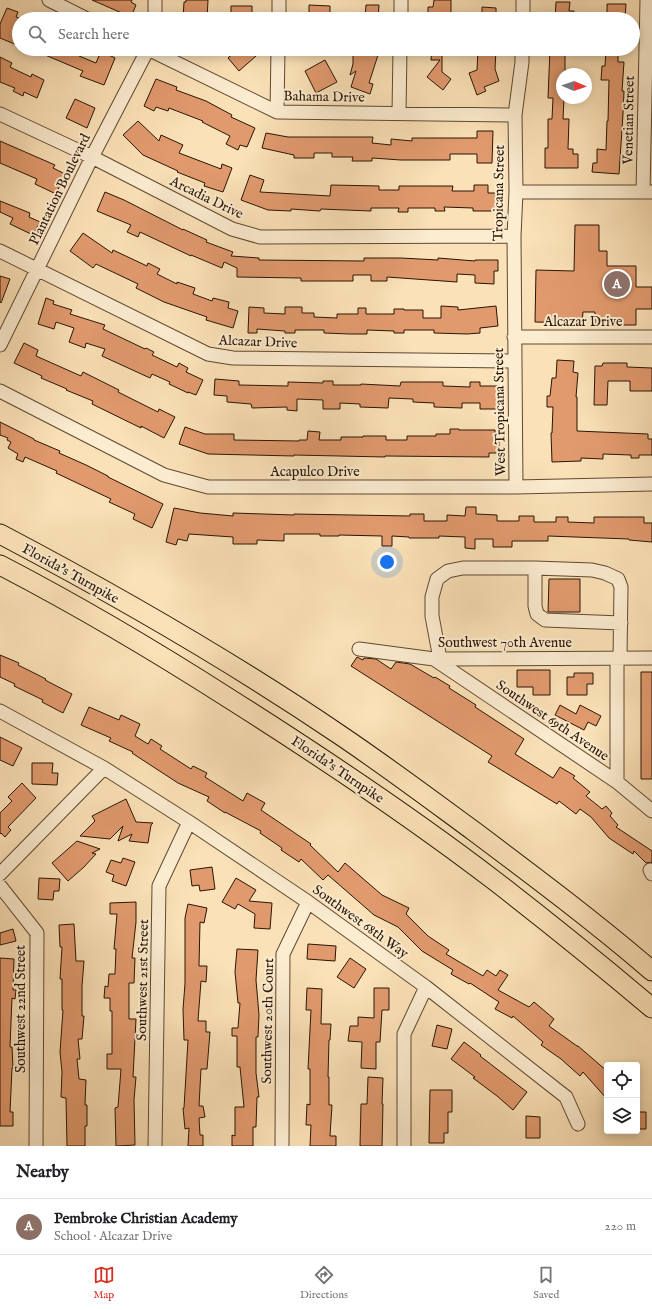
<!DOCTYPE html>
<meta charset="utf-8">
<style>
:root{--surface:#fff;--page:#f6f6f6;--text:#202124;--muted:#757577;--line:#e0e0e0;--accent:#d93025}
body{margin:0;font-family:"IM FELL English",serif;background:var(--page);color:var(--text)}
.controls{position:absolute;right:12px;bottom:12px;display:grid;overflow:hidden;border-radius:4px;box-shadow:0 2px 10px #0003}
.controls button{width:36px;height:36px;display:grid;place-items:center;padding:0;border:0;border-bottom:1px solid var(--line);background:var(--surface);color:var(--text);font:20px sans-serif}
.compass{position:absolute;left:556px;top:68px;width:36px;height:36px;border-radius:50%;background:var(--surface);box-shadow:0 2px 10px #0003;rotate:92deg}
.you{position:absolute;left:387px;top:562px;width:14px;height:14px;margin:-10px;border:3px solid #fff;border-radius:50%;background:#1a73e8;box-shadow:0 0 0 6px #1a73e833}
.badge{display:grid;place-items:center;width:26px;height:26px;border-radius:50%;background:var(--accent);color:#fff;font-size:13px;font-weight:700}
.pin{position:absolute;translate:-50% -50%;border:2px solid #fff;box-shadow:0 1px 4px #0006}
.list{margin:0;padding:0;list-style:none}
h2{display:flex;justify-content:space-between;align-items:center;height:52px;margin:0;padding:0 16px;font-size:17px}
h2 small{font-size:13px;font-weight:400;color:var(--muted)}
.list li{display:grid;grid-template-columns:26px 1fr auto;gap:12px;align-items:center;box-sizing:border-box;height:56px;padding:0 16px;border-top:1px solid var(--line)}
.list b{display:block;font-size:15px;white-space:nowrap}
.list p{margin:0;font-size:13px;white-space:nowrap;color:var(--muted)}
.list em{font-size:13px;font-style:normal;color:var(--muted)}
.icon{flex:none;width:22px;height:22px;fill:none;stroke:currentColor;stroke-width:2;stroke-linecap:round;stroke-linejoin:round}
.map{position:relative;flex:none;width:652px;height:1146px;overflow:hidden}
.search{position:absolute;background:var(--surface);box-shadow:0 2px 10px #0003;left:12px;right:12px;top:12px;height:44px;display:flex;align-items:center;gap:10px;box-sizing:border-box;padding:0 14px;border-radius:22px;color:var(--muted);font-size:15px}
.sheet{height:108px;background:var(--surface)}
nav{display:flex;justify-content:space-around;align-items:center;box-sizing:border-box;height:56px;border-top:1px solid var(--line);background:var(--surface);font-size:11px;color:var(--muted)}
nav a{display:grid;justify-items:center;gap:2px}
nav .on{color:var(--accent)}
.map>svg:first-child{display:block}
.building{fill:#e19a6e;stroke:#291504}
.lines{fill:none;stroke-linecap:round;stroke-linejoin:round}
.minor-casing{stroke:#5e4831;stroke-width:15}
.highway-casing{stroke:#291504;stroke-width:21}
.minor{stroke:#fcecd0;stroke-width:13}
.highway{stroke:#fbe1b7;stroke-width:19}
.labels{text-anchor:middle;stroke-width:4;stroke-linejoin:round;paint-order:stroke}
.street-label{font-size:14px;fill:#291504;stroke:#fcecd0}
</style>
<div class="map">
<svg width="652" height="1146" viewBox="0 0 652 1146">
<rect width="100%" height="100%" fill="#fbe1b7"/>
<filter id="stains"><feTurbulence type="fractalNoise" baseFrequency=".005" numOctaves="4"/><feColorMatrix values="0 0 0 0 .2 0 0 0 0 .09 0 0 0 0 .02 0 0 0 .5 -.17"/></filter>
<radialGradient id="worn" r=".72"><stop offset=".6" stop-color="#630" stop-opacity="0"/><stop offset="1" stop-color="#630" stop-opacity=".3"/></radialGradient>
<!-- building -->
<path class="building" d="M92,0h40l-1,2 5,3 -5,12z
M186,0h22l-1,19h-24l1,-17h2z
M434,0h17v19h-23v-12h5z
M556,2h14l-1,9h5v8h-19z
M607,4h19l-1,15h-18z
M309,5l21,1v13h-21z
M366,5h13l-1,14h-13z
M231,6h21v13h-21z
M482,7l14,1v11h-14z
M7,8l11,4 -2,5 3,1v21l-2,6 -17,-7v-14z
M31,49h51l-3,7 17,7 5,-12 14,7 -11,27 -24,-9 3,-5z
M238,49h26l-25,22 -11,-13z
M353,49h25v6l-9,28 4,1 -3,10 -19,-7 5,-16 -6,4 3,-11z
M432,49h10v23l9,7 -8,11 -16,-13 13,-17h-9z
M478,49h18l-1,20 4,12 -15,6 2,4 -9,4 -8,-22 8,-3z
M550,49h15v25h-3v24h2l-1,21h6l-1,30h5v5h5v14h-33v-20h3v-29h4l1,-21h-5z
M606,49h12v13h6l-2,29h2l-1,23 -4,60 -27,-2 1,-9h4v-14l9,1 1,-29h1l1,-41h-8l1,-14h3z
M0,57l12,6 -2,4 6,3 15,7 1,-3 12,6 -7,18 -13,-6 -1,4 -10,-5 2,-3 -15,-6z
M325,60l12,22 -21,11 -11,-22z
M156,79l21,8 -1,3 30,11 26,14 -1,2 24,11 -8,19 -7,-2 -2,5 -12,-6 4,-8 -28,-14 1,-1 -34,-13 -1,3 -12,-4 -2,4 -10,-5z
M75,99l20,9 -8,20 -21,-10z
M138,121l21,20 2,-6 22,10 -4,8 42,16 1,-5 10,4 -9,24 -19,-6 1,-3 -28,-11 1,-1 -35,-16 -20,-20z
M477,131h16l-1,32h-15v-9h-27v6h-49l-29,-2v3h-20l1,-4h-21v-4h-18v5h-20v-3l-32,-7 4,-15 22,4h85l-1,6 19,2v-6l21,2v-3h65z
M0,141l55,24 -2,3 12,6 -9,20 -21,-10 2,-5 -37,-16z
M250,175l14,5 -4,12 70,4 1,-11 48,1v4h20v-4h54l-1,5h22v-6h14v8h10v18h-25v-3l-29,-1 1,4h-10v-3h-27v4h-10l1,-4h-28v3l-50,-2 -1,2 -29,-2v2l-23,-1 -27,-10z
M105,192l19,8 59,30v-1l24,11 -1,2 27,10 -2,4 28,2v2l105,1v-3h37l37,2v-2l37,3v-1h23v11h-4v13l-19,-1v-8l-18,-1v8l-70,-5v4h-16v-6h-18v6h-52v-3l-64,-1v-9l-13,-6 -2,6 -31,-13v1l-51,-24 -2,5 -11,-5 4,-7 -34,-14z
M0,201l30,12 -1,4 11,5 -7,13 -23,-11 3,-6 -13,-6z
M575,225h24v26h8v15h29v21h16v22h-16v16h-41v-13h-12l-1,11 -47,-1 1,-52 38,1z
M83,233l29,20 1,-3 34,16 1,-3 12,6 -3,5 20,10v-2l18,6 -2,6 19,7 1,-3 16,4 -1,6 10,3 -5,17 -27,-8 1,-3 -43,-15 -28,-14 2,-4 -42,-20 -3,4 -23,-17z
M0,276l10,3 -9,24 -1,-1z
M46,298l8,3 -1,3 19,6 -2,4 35,11 -2,4 42,20 1,-1 8,4 -2,3 25,12 2,-4 9,5 -2,4 17,8 -7,15 -8,-3v1l-19,-9 1,-2 -18,-8 -2,4 -48,-22 3,-7 -19,-6 -1,5 -16,-6 5,-14 -18,-6 -2,7 -16,-5z
M441,306l17,1v3l38,-4 2,20 -18,2v5l-13,1 -33,-1v-3h-30v3h-10v-2l-27,-1v4h-17l-26,-1v-3h-29v3h-10v-2l-28,-2v4h-9l1,-26 15,1v5l21,1v-7h17v6h12v4l23,1v-4h21v-6h8v6h28v-5h10v1h19v8h18z
M24,343l14,7 -2,6 45,20 2,-4 36,18 -1,2 40,20 1,-3 16,8 -11,21 -23,-12v2l-49,-24 1,-3 -27,-11 1,-1 -26,-11 1,-2 -28,-13z
M557,360l17,1 -1,11 5,1 -2,24h1v34l71,3v5h4v16h-13v3h-8v-3l-28,-1v5l-22,-1v3l-29,1 -1,-29h1l1,-26h-6v-11h3l2,-18h4z
M603,363h24v4l25,1v23h-22v-10h-22l-1,24h-13l1,-39h7z
M215,379l24,2v4l49,1v-4l35,1v-2h10v4h28v-1l39,2 1,-4h42v4l27,1v-5h10v4h19l-1,23h-18v-6h-18v5l-28,-1v-4l-21,-1v-3l-24,-1 -1,10 -28,-1v-3l-20,-1v6h-17v-9l-26,-1v12l-10,-1v-3l-35,1 -1,-4 -24,-2v-6l-13,-1z
M0,422l34,17v1l26,11 -1,2 27,12 22,11v1l55,27 -11,24 -19,-9 2,-5 -26,-12 2,-3 -55,-26 1,-2 -32,-14 -2,5 -7,-3 2,-5 -10,-6 3,-6 -4,-2 1,-2 -8,-3z
M185,427l20,7h29v6l65,1v-1h8l1,-9 12,1 -1,8h22v-3h22v-1h23v4h21v-4h29v-2h14v-5h9v1h36v7h4v16h-10v4l-104,-1v1l-91,-2v1l-86,-2 -29,-10z
M466,507h10v7l21,1v6h22v-5h15v6h22v-5h12v5l26,1v-6h50v6h8v19l-23,-2v-1l-81,-3v5h-36v6h-19v-8h-18v10l-10,-1v-11l-26,-1v2h-30v-1l-17,-1v10h-10v-10l-43,-1v1h-19v-2h-36v7l-27,-1v4h-24v-7l-44,-3 -2,7 -9,-2 -2,6 -10,-3 8,-34 26,5 33,3v-3l61,2v-1l116,2v-2h14v7h23v-6l18,1z
M549,579h31v33h-32z
M0,655l19,8 -1,2 28,14 -1,1 27,14 -9,19 -21,-11 1,-2 -29,-14 1,-2 -15,-7z
M357,657l6,3 1,-2 12,1 15,10 5,-7 14,2 24,14 1,-1 15,9 -1,2 27,17 -1,2 49,32 -9,15 38,24 7,-11 15,9 -2,2 17,14 -4,4 16,13 4,-3 6,7 -2,3 8,9 -2,2 36,24v11l-6,1 -12,-12 -1,3 -24,-16 -18,-21 -11,-8 -4,5 -17,-13 -2,3 -69,-42 4,-6 -141,-90z
M517,670h33v25h-17v-8h-16z
M641,672h11v107h-11z
M574,673h19v11h-6v11h-20v-18h7z
M560,705l16,9 4,-9 21,11 -5,10 -8,-4 -4,8 -29,-15z
M89,707l30,13 2,-5 19,9 -5,12 13,8 3,-5 11,7 -2,3 31,20 2,-3 14,7 -2,4 38,24 4,-8 18,10 -4,7 50,34 -1,1 28,27 7,-9 37,32 27,13 -3,6 22,22 21,14 -3,4 37,22 4,-6 9,6 4,-6 8,5 -10,15 31,17 5,-5 20,17 -5,7 28,20h1l29,25v28l-24,-27 -3,4 -19,-17 -20,-14 2,-3 -30,-26 -1,2 -17,-9 4,-7 -29,-19 -1,1 -18,-10 2,-4 -31,-19 -24,-24 -24,-12 -46,-40 -5,5 -22,-21 -2,3 -18,-12 1,-2 -22,-15 1,-2 -36,-19v1l-18,-12 2,-4 -31,-14 -46,-30 1,-1 -24,-11 2,-3 -30,-13z
M0,737l22,11 -9,18 -13,-6z
M32,763h21l-1,10h6l-1,12 -25,-1z
M22,783l14,15 -28,29 3,3 -6,7 -4,-4 -1,1v-21l12,-12 -4,-4z
M126,799l10,23 17,1 -2,2 -3,18 -19,-2 3,-7 -14,7 5,-15 -13,13 -30,-3 15,-15 -3,-5z
M77,841l23,8 -8,4 4,1 -12,13 -16,14 -16,-18z
M123,858l12,4 -9,24 -14,-5 2,-6 -8,-3 5,-12 10,3z
M212,867l3,22 -15,2 -1,-6 -7,1 -2,-16z
M39,878l21,1 -1,12h-5l-1,9 -15,-1z
M236,878l20,12 -7,11 23,2 -2,26 -16,-1 1,-14 -17,-10 -3,5 -13,-7z
M136,902v20l-4,36h3l-1,25h-5v36h7l-3,58h3l-2,23 1,45 -19,1 -1,-38 3,-1 3,-38h-14v-15h5v-43h-2v-13h-6l1,-12 3,1 1,-13h6l1,-25h-2l3,-35h-7v-11z
M188,904l19,4 -3,15 -4,-1 -1,44h8l-1,16 -5,-1 -3,40h8v11h4l-3,37h-6l-2,37h4l2,11 -6,1 1,17h3v11h-15l1,-18 -4,1 -2,-21h1l4,-68h-4l-1,-31 2,-25v-66z
M74,924l2,37h8l-2,25v30h2l-2,23h-4l2,20h-3l2,20 7,1 -1,25h2v21h-2v20h-18l-1,-48 -5,-1 1,-25 -2,-20 3,-42h-1v-31h-2l2,-32h-2l-1,-22z
M13,929l3,12 -16,4v-12z
M308,944l28,2 -1,15 -28,-2z
M237,949l21,1 -2,30 3,35 -1,22h-2v36l3,24h-2l-1,30h-3v19h-21v-11l3,1v-29h9l-4,-40h-3v-31h-5v-8h6l2,-25h-2l-3,-31z
M0,958l14,1 -1,31h3l-1,9 -3,-1 -2,49h2l1,21h-1l-2,44h3v14h-13z
M350,958l16,11 -12,19 -17,-11z
M307,988l15,1 -1,35h10l-1,16h-1l-1,37h1v28h3l-2,31h6v10h-26l1,-21h-5l1,-21 3,1v-36h-2l3,-59h-5z
M374,988h15v22h-7l-2,32h-4v27l-15,-1 1,-26 -14,-1 2,-15h8v-9l16,1z
M437,1025l15,4 -5,20 -15,-3z
M464,1042l17,13 -1,1 47,36 -14,18 -16,-14 -24,-18 2,-1 -24,-18z
M368,1077l15,1 -1,26h1l-1,42h-22l1,-42h6z
M430,1090h22v22h-4v21h-4v10h-15z
M637,1112h9v17h-9z
M526,1116l14,1v21h-14z"/>
<g class="lines">
<!-- minor casing -->
<g class="minor-casing">
<path id="minor" d="M49,0l38,19
M155,19v-19
M279,19v-19
M401,19v-19
M523,19v-19
M148,49l129,63 238,3
M277,112l1,-63
M399,113l1,-64
M0,114l92,43 140,72 28,8 254,-1
M516,192h136
M643,192l4,-192
M0,251l208,103 25,4 281,3
M514,337h138
M0,345l92,-188 56,-108
M0,391l164,84 44,12h308l136,-3
M516,487l-2,-251 2,-44 -1,-77 7,-53v-13
M535,568v38l2,8 8,6 76,3
M359,649l75,10 218,-1
M434,659l183,123 35,29
M440,659l-8,-43v-19l5,-18 11,-8 15,-3h72l57,2 13,3 13,6 3,8 -1,71
M0,711l104,57 85,54 119,80 118,85 140,110 12,27
M617,782v-124
M650,870l2,4
M0,874l104,-106
M0,886l37,47 -1,213
M155,1146l4,-260 30,-64
M282,1146l1,-192 25,-52
M404,1146v-112l22,-47"/>
</g>
<!-- highway casing -->
<g class="highway-casing">
<path id="highway" d="M0,534c116,61 231,127 340,201 46,31 90,64 135,97 60,45 120,90 177,139
M0,565c79,41 155,86 230,134 90,57 180,117 265,182 53,41 105,83 157,127"/>
</g>
<!-- minor -->
<use href="#minor" class="minor"/>
<!-- highway -->
<use href="#highway" class="highway"/>
</g>
<g class="labels">
<!-- street labels -->
<g class="street-label">
<text transform="translate(324 96) rotate(1)" y="5">Bahama Drive</text>
<text transform="translate(628 120) rotate(-89)" y="5">Venetian Street</text>
<text transform="translate(59 189) rotate(-64)" y="5">Plantation Boulevard</text>
<text transform="translate(498 193) rotate(-89)" y="5">Tropicana Street</text>
<text transform="translate(207 197) rotate(26)" y="5">Arcadia Drive</text>
<text x="583" y="326">Alcazar Drive</text>
<text transform="translate(258 341) rotate(2)" y="5">Alcazar Drive</text>
<text transform="translate(499 412) rotate(-91)" y="5">West Tropicana Street</text>
<text x="315" y="476">Acapulco Drive</text>
<text transform="translate(71 573) rotate(29)" y="5">Florida's Turnpike</text>
<text x="505" y="647">Southwest 70th Avenue</text>
<text transform="translate(553 720) rotate(34)" y="5">Southwest 69th Avenue</text>
<text transform="translate(338 769) rotate(34)" y="5">Florida's Turnpike</text>
<text transform="translate(361 921) rotate(36)" y="5">Southwest 68th Way</text>
<text transform="translate(142 980) rotate(-89)" y="5">Southwest 21st Street</text>
<text transform="translate(20 1009) rotate(-90)" y="5">Southwest 22nd Street</text>
<text transform="translate(267 1021) rotate(-89)" y="5">Southwest 20th Court</text>
</g>
</g>
<rect width="100%" height="100%" filter="url(#stains)"/>
<rect width="100%" height="100%" fill="url(#worn)"/>
</svg>
<div class="controls">
<button><svg class="icon" aria-label="locate" viewBox="0 0 24 24"><circle cx="12" cy="12" r="6"/><path d="M12 2v4M12 18v4M2 12h4M18 12h4"/></svg></button>
<button><svg class="icon" aria-label="layers" viewBox="0 0 24 24"><path d="M12 4l9 5-9 5-9-5zM3 14l9 5 9-5"/></svg></button>
</div>
<svg class="compass" viewBox="-18 -18 36 36"><path d="M0-13l5 13h-10z" fill="#e53935"/><path d="M0 13l5-13h-10z" fill="#757577"/></svg>
<div class="you"></div>
<div class="pin badge" style="left:617px;top:284px;background:#8d6e63">A</div>
<div class="search"><svg class="icon" aria-label="search" viewBox="0 0 24 24"><circle cx="10" cy="10" r="6"/><path d="M15 15l6 6"/></svg>Search here</div>
</div>
<section class="sheet">
<h2>Nearby<small></small></h2>
<ul class="list">
<li><span class="badge" style="background:#8d6e63">A</span><div><b>Pembroke Christian Academy</b><p>School · Alcazar Drive</p></div><em>220 m</em></li>
</ul>
</section>
<nav>
<a class="on"><svg class="icon" aria-label="map" viewBox="0 0 24 24"><path d="M3 6l6-2 6 2 6-2v14l-6 2-6-2-6 2zM9 4v14M15 6v14"/></svg>Map</a>
<a><svg class="icon" aria-label="directions" viewBox="0 0 24 24"><path d="M12 3l9 9-9 9-9-9zM9 14v-3h6M13 9l2 2-2 2"/></svg>Directions</a>
<a><svg class="icon" aria-label="saved" viewBox="0 0 24 24"><path d="M7 4h10v16l-5-4-5 4z"/></svg>Saved</a>
</nav>
